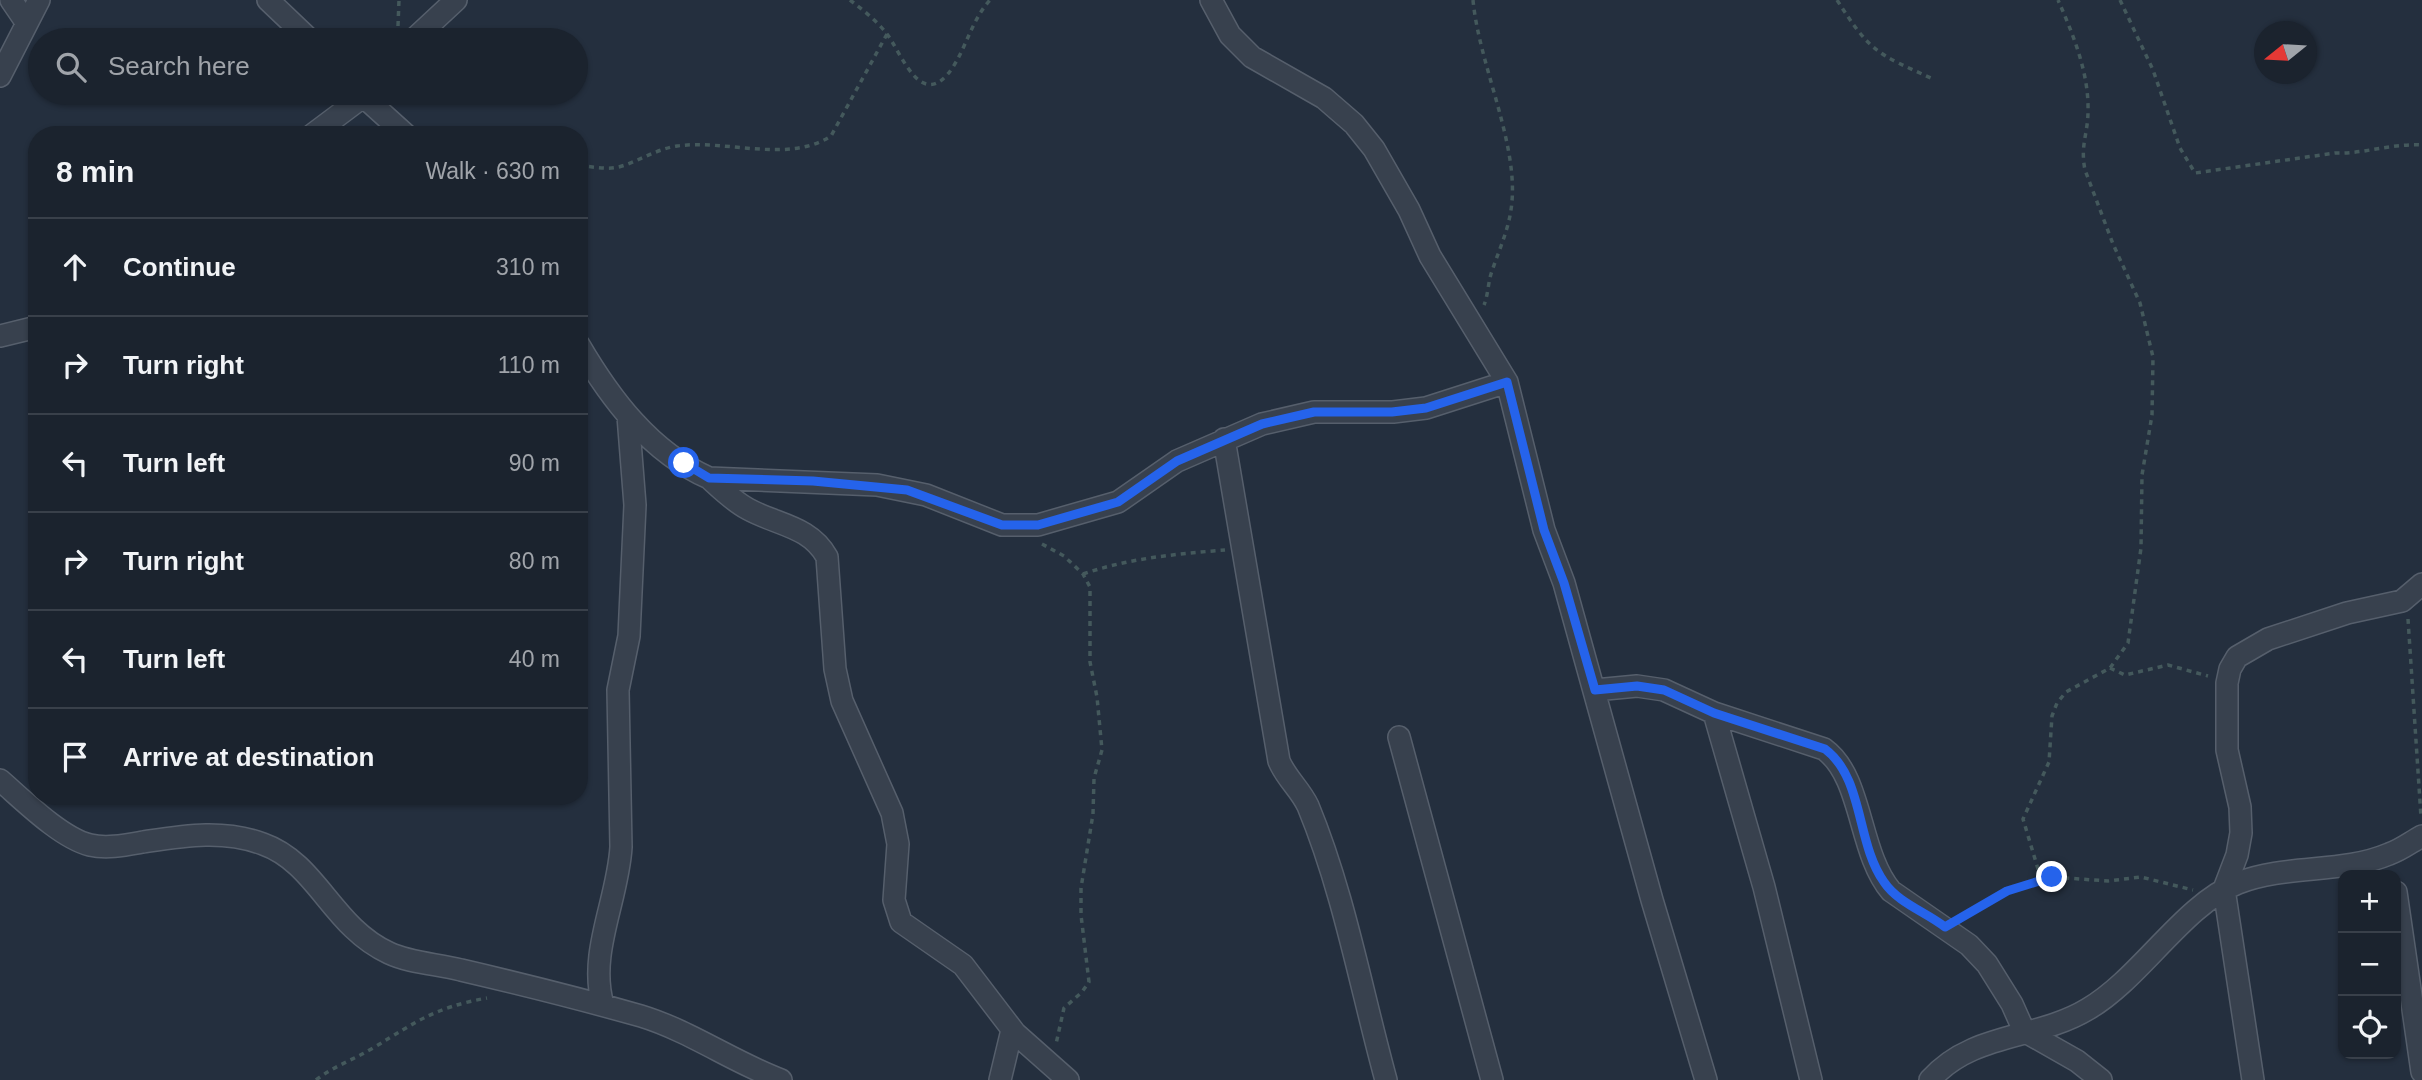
<!DOCTYPE html>
<meta charset="utf-8">
<style>
:root{--surface:#1b232e;--page:#282f3a;--text:#f1f3f6;--muted:#a0a4aa;--line:#39404a}
body{margin:0;font-family:Arial,sans-serif;background:var(--page);color:var(--text)}
.controls{position:absolute;right:21px;bottom:21px;display:grid;overflow:hidden;border-radius:14px;box-shadow:0 2px 5px #0004}
.controls button{width:63px;height:63px;display:grid;place-items:center;padding:0;border:0;border-bottom:2px solid var(--line);background:var(--surface);color:var(--text);font:35px sans-serif}
.compass{position:absolute;left:2254px;top:21px;width:63px;height:63px;border-radius:50%;background:var(--surface);box-shadow:0 2px 5px #0004;rotate:252deg}
.stop{position:absolute;width:21px;height:21px;margin:-16px;border:5px solid #2563eb;border-radius:50%;background:#fff}
.stop.end{background:#2563eb;border-color:#fff;box-shadow:0 2px 7px #0008}
.list{margin:0;padding:0;list-style:none}
h2{display:flex;justify-content:space-between;align-items:center;height:91px;margin:0;padding:0 28px;font-size:30px}
h2 small{font-size:23px;font-weight:400;color:var(--muted)}
.list li{display:grid;grid-template-columns:46px 1fr auto;gap:21px;align-items:center;box-sizing:border-box;height:98px;padding:0 28px;border-top:2px solid var(--line)}
.list b{display:block;font-size:26px;white-space:nowrap}
.list em{font-size:23px;font-style:normal;color:var(--muted)}
.icon{flex:none;width:38px;height:38px;fill:none;stroke:currentColor;stroke-width:2;stroke-linecap:round;stroke-linejoin:round}
.map{position:relative;flex:none;width:2422px;height:1080px;overflow:hidden}
.search{position:absolute;background:var(--surface);box-shadow:0 2px 5px #0004;left:28px;top:28px;width:560px;height:77px;display:flex;align-items:center;gap:18px;box-sizing:border-box;padding:0 24px;border-radius:38px;color:var(--muted);font-size:26px}
.panel{position:absolute;background:var(--surface);box-shadow:0 2px 5px #0004;left:28px;top:126px;width:560px;height:679px;border-radius:28px}
.map>svg:first-child{display:block}
.lines{fill:none;stroke-linecap:round;stroke-linejoin:round}
.minor-casing{stroke:#565f6c;stroke-width:24}
.path{stroke:#44595c;stroke-width:3.5;stroke-dasharray:5 5;stroke-linecap:butt}
.minor{stroke:#38414e;stroke-width:21}
.route{stroke:#2563eb;stroke-width:9}
</style>
<div class="map">
<svg width="2422" height="1080" viewBox="0 0 2422 1080">
<rect width="100%" height="100%" fill="#242f3e"/>
<g class="lines">
<!-- minor casing -->
<g class="minor-casing">
<path id="minor" d="M11,0l15,22
M268,0l42,40
M1211,0l19,35 22,22 72,41 30,26 20,25 35,61 21,46 77,126 37,148 20,53 88,317 54,180
M413,40l43,-40
M0,76l39,-76
M364,97l42,38
M312,135l56,-42
M0,336l37,-9
M579,345c31,53 71,107 130,133l168,7 49,10 76,30h36l80,-23 59,-41 85,-37 52,-12h79l33,-4 81,-26
M1224,439l55,322c7,17 21,28 29,45 36,87 53,183 78,274
M709,478c12,11 24,23 39,31 29,16 62,17 79,48l8,112 7,32 50,112 6,31 -4,56 7,22 62,43 52,68 53,47
M1595,690l42,-4 27,4 50,23 110,36c39,28 34,103 67,142l78,54 18,19 25,40 12,27 53,30 24,19
M1714,713l50,174 47,193
M1399,737l93,343
M0,780c23,20 61,58 90,65 17,4 36,0 53,-3 40,-6 80,-13 120,2 54,19 69,83 126,109 21,10 49,11 72,17 60,14 120,29 180,46 49,15 92,46 140,64
M2396,892l26,180
M603,1005c-15,-52 15,-105 18,-158l-3,-157 11,-54 6,-131 -7,-89
M1000,1080l12,-50
M1930,1080c42,-48 107,-40 158,-71 53,-31 95,-104 150,-126 49,-19 104,-9 151,-29 12,-4 22,-12 33,-18
M2253,1080l-29,-191 13,-34 4,-22 -1,-26 -13,-57v-67l3,-14 7,-12 31,-18 79,-26 55,-12 20,-17"/>
</g>
<!-- path -->
<path class="path" d="M850,0c13,10 27,21 37,34 15,20 35,80 66,33 14,-22 19,-47 37,-67
M1473,0c6,64 44,140 39,201 -2,27 -13,48 -21,73 -3,10 -3,21 -7,31
M1837,0c34,53 39,53 96,79
M2120,0l33,70 27,78 15,25 140,-20c30,1 57,-10 87,-8
M398,26l1,-26
M579,166c15,0 28,5 43,0 19,-6 35,-17 55,-20 49,-7 111,18 154,-10l56,-102
M1042,544l22,12 19,18 7,13v75l7,35 5,53 -8,28 -1,36 -12,74v27l8,67 -7,10 -18,16 -8,36
M1083,574c47,-16 93,-20 142,-24
M2408,619l13,198
M2110,668l15,7 43,-10 40,11
M2041,879l-18,-60 26,-57 3,-46 5,-13 9,-11 44,-24 18,-25 13,-95 1,-73 10,-60 1,-58 -13,-54 -27,-59 -28,-74c-5,-25 3,-36 3,-59 1,-38 -15,-77 -30,-111
M1963,916l44,-25 45,-14 56,4 33,-4 52,13
M316,1080c18,-14 37,-20 57,-32 45,-27 60,-40 114,-50"/>
<!-- minor -->
<use href="#minor" class="minor"/>
</g>
<g class="lines">
<!-- route -->
<path class="route" d="M684,463l25,15 104,3 94,9 95,35h36l80,-23 59,-41 85,-37 52,-12h78l34,-4 81,-26 37,148 20,53 31,107 42,-4 27,4 50,23 111,36c39,29 31,94 59,133 14,21 42,30 61,45l62,-36 45,-14"/>
</g>
</svg>
<div class="controls">
<button>+</button>
<button>−</button>
<button><svg class="icon" aria-label="locate" viewBox="0 0 24 24"><circle cx="12" cy="12" r="6"/><path d="M12 2v4M12 18v4M2 12h4M18 12h4"/></svg></button>
</div>
<svg class="compass" viewBox="-18 -18 36 36"><path d="M0-13l5 13h-10z" fill="#e53935"/><path d="M0 13l5-13h-10z" fill="#a0a4aa"/></svg>
<div class="stop" style="left:684px;top:463px"></div>
<div class="stop end" style="left:2052px;top:877px"></div>
<div class="search"><svg class="icon" aria-label="search" viewBox="0 0 24 24"><circle cx="10" cy="10" r="6"/><path d="M15 15l6 6"/></svg>Search here</div>
<section class="panel">
<h2>8 min<small>Walk · 630 m</small></h2>
<ul class="list">
<li><svg class="icon" aria-label="ahead" viewBox="0 0 24 24"><path d="M12 20V5M6 11l6-6 6 6"/></svg><div><b>Continue</b></div><em>310 m</em></li>
<li><svg class="icon" aria-label="right" viewBox="0 0 24 24"><path d="M7 20v-9h11M14 6l5 5-5 5"/></svg><div><b>Turn right</b></div><em>110 m</em></li>
<li><svg class="icon" aria-label="left" viewBox="0 0 24 24"><path d="M17 20v-9H6M10 6l-5 5 5 5"/></svg><div><b>Turn left</b></div><em>90 m</em></li>
<li><svg class="icon" aria-label="right" viewBox="0 0 24 24"><path d="M7 20v-9h11M14 6l5 5-5 5"/></svg><div><b>Turn right</b></div><em>80 m</em></li>
<li><svg class="icon" aria-label="left" viewBox="0 0 24 24"><path d="M17 20v-9H6M10 6l-5 5 5 5"/></svg><div><b>Turn left</b></div><em>40 m</em></li>
<li><svg class="icon" aria-label="arrive" viewBox="0 0 24 24"><path d="M6 21V4h12l-3 4 3 4H6"/></svg><div><b>Arrive at destination</b></div></li>
</ul>
</section>
</div>
